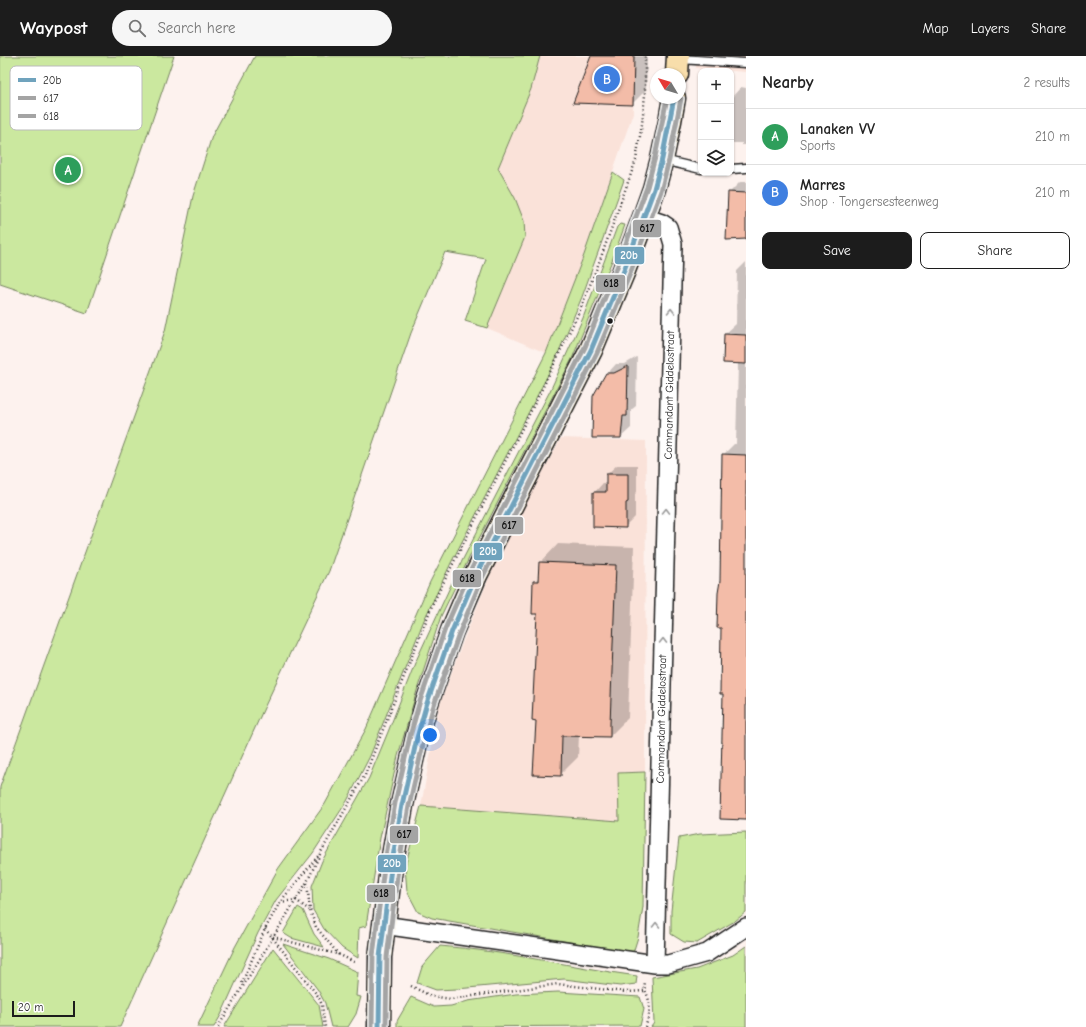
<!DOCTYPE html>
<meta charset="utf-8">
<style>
:root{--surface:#fff;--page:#f6f6f6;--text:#222;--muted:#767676;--line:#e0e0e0;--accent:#1c1c1c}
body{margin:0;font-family:"Comic Neue",sans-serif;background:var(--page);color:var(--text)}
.controls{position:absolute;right:12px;top:12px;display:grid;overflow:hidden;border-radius:8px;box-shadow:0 1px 3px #0004}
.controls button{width:36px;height:36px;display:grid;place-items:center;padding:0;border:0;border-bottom:1px solid var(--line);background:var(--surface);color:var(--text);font:20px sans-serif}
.compass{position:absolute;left:650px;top:12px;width:36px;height:36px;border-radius:50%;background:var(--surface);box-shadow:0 1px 3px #0004;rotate:308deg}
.scale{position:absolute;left:12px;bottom:10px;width:63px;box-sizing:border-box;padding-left:4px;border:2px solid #1c1c1c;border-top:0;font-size:11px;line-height:14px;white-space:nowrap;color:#1c1c1c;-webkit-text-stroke:3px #fff;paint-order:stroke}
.you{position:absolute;left:430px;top:679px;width:14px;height:14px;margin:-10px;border:3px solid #fff;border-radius:50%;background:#1a73e8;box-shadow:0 0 0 6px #1a73e833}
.badge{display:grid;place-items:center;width:26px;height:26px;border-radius:50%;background:var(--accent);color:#fff;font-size:13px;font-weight:700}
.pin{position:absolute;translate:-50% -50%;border:2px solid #fff;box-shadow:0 1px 4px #0006}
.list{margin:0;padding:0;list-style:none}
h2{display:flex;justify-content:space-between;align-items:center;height:52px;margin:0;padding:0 16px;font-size:17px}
h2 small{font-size:13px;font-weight:400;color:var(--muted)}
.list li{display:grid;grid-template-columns:26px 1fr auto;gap:12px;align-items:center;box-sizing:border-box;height:56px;padding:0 16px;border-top:1px solid var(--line)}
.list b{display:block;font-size:15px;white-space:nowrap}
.list p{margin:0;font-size:13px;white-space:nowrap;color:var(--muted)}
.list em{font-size:13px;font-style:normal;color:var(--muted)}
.actions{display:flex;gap:8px;padding:12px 16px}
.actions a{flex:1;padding:9px 0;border:1px solid var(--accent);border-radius:8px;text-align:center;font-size:14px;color:var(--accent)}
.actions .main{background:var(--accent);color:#fff}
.icon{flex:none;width:22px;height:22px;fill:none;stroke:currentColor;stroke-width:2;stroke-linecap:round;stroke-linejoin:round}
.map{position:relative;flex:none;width:746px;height:971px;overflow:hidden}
header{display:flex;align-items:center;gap:24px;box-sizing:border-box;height:56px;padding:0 20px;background:var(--accent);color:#fff}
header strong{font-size:19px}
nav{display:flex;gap:22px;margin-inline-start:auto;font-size:14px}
.search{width:280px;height:36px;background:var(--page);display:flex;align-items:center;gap:10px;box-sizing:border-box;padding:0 14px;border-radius:22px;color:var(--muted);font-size:15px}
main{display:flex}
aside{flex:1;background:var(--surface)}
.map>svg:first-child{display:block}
.built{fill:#fae2d9}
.green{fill:#cbe89f;stroke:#74825e}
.shadow{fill:#0003}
.building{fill:#f3bca8;stroke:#1c1c1c}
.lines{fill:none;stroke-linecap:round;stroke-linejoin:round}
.service-casing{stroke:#1c1c1c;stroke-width:11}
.minor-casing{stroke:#1c1c1c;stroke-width:20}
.primary-casing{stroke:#1c1c1c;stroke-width:25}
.path{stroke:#1c1c1c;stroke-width:2.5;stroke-dasharray:1 3;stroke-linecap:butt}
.service{stroke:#fff;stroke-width:8}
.minor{stroke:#fff;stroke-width:17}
.primary{stroke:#f8deab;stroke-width:22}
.bus-1-casing{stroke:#fff;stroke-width:8}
.bus-2-casing{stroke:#fff;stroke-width:8}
.bus-3-casing{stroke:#fff;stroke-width:8}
.bus-1{stroke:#70a3bd;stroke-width:5}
.bus-2{stroke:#a4a4a4;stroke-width:5}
.bus-3{stroke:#a4a4a4;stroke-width:5}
.oneway{stroke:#999}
.bus-dot{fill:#1c1c1c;stroke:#fff;stroke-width:1.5}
.labels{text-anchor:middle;stroke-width:3.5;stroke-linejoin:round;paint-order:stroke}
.street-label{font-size:11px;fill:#1c1c1c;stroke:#fff}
.key{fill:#fff;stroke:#bbb;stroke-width:1}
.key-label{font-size:11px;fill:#1c1c1c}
.line-badge{stroke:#fff;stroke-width:1.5}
.badge-label{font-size:11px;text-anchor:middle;font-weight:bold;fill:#fff}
.pale-badge-label{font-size:11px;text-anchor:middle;font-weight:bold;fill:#111}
</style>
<header>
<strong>Waypost</strong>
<div class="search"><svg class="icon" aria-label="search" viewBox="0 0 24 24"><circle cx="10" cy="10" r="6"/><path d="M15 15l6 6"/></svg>Search here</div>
<nav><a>Map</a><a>Layers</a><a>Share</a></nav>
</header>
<main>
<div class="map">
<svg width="746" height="971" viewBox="0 0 746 971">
<rect width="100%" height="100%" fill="#fdf2ee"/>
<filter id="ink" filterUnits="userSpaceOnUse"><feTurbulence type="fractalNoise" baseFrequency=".025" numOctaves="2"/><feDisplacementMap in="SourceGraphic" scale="8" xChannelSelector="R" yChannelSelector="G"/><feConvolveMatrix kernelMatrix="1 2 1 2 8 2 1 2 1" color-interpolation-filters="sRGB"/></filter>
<g filter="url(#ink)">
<!-- built -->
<path class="built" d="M540,0h95l-2,57 -49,142 -38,98 -59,-25 38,-91 -1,-16 -9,-23 -17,-30 33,-79z
M696,0h50v16l-50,-4z
M561,382l85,3 -1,331 -27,1 2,48 -199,-15 18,-99 25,-68 35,-86z"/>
<!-- green -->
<path class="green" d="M0,0h174l-87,257 -87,-29z
M255,0h285l-9,33 -33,79 17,30 9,23 1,16 -38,91 -22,-7 21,-62 -41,-7 -34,81 -82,238 -65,137 -144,319h-120v-240l165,-456 28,-135 19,-60z
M613,116l11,8 -42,117 -28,66 -103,200 -27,57 -54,136 -23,45 -34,52 -37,47 -18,33 -37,82 -7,12h-17l38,-80 43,-78 47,-65 41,-75 64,-147 116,-229 38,-98z
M620,168l5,1 -12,33 -41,101 -101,195 -30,62 -23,71 -20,69 -18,82 -14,88 -7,2 -1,30 -16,-10 -18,-19 -11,-19 -1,-24 10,-25 47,-83 19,-46 27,-69 47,-102 88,-170 33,-73 34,-91z
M645,716l-2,135 -5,30 -5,16 -201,-35 -14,-6 -11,-21 -2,-24 16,-61 198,15 -1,-48z
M746,776v80l-11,9 -38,22 -13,-1 -13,-8v-23l8,-73 21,-4z
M298,851l5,3 11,24 10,13 -33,-9 -8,-5z
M283,888l46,15 29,13 -2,24 5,1 -5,17 -8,13h-17l-6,-24 -7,-13z
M440,890c66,5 131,21 197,30l-1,8 -16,2 -56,-7 -107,10 -21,1 -19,-7 5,-16z
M746,890v81h-95l3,-4 -2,-46 45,-8 36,-14z
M273,892l46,57 4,22h-99z
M558,936l82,5 4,12 -4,17 -243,1v-6l14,-24 23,10 17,-1 17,-5 48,-7z"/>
<!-- shadow -->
<path class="shadow" d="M592,0h55l-1,34 -14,14z
M741,31l5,1v57h-4v-2h-11l1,-46z
M740,126h6v56l-17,-45z
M746,206v557l-22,-126 -3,-112 2,-126 11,-11h2l2,-81 -13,-29 11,-10 1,-53z
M637,301l-1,49 -5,4v18l-10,9h-28l14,-63 9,-10h9z
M617,409h20v27l-2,2v23l-10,10 -31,-34 9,-10h4v-9z
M558,488l76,3 -6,171 -18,18 -31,-1 -1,22 -18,18 -23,-55 1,-107 -4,-31 5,-5 1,-14z"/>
<!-- building -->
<path class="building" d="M591,0h43l-1,49 -60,-2z
M728,136l18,1v46l-20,1z
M724,278l22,1v29l-23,-1z
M628,310l-1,50h-4l-2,22h-29l1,-42 13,-23h8z
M722,398l24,1v365l-26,-1 3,-125h-3l1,-66h-4l1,-35 2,-12z
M606,418h22v28l-2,1v25l-33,-1v-35h13z
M539,506l77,3 -6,159v13l-48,-1 -1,40 -28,-1 3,-54 -4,-1 5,-106h-5l1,-33h5z"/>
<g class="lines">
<!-- service casing -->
<g class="service-casing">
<path id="service" d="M679,3l67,4
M663,104l38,9
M731,113l15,-1"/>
</g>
<!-- minor casing -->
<g class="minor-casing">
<path id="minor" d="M644,161l18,6 6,4 5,17 -18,720
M383,869l272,39h13l39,-11 39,-26"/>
</g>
<!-- primary casing -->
<g class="primary-casing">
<path id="primary" d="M677,18l1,-18
M379,971l1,-70 11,-89 11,-63 15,-67 9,-32 26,-75 24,-56 115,-225 32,-77 21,-56 10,-28 8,-30 8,-38 4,-23"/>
</g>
<!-- path -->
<path class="path" d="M307,827l3,27 6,17 23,28
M280,846l16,-2 13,10
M265,873l7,8 46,59 4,9 3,22
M273,881l67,18 16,8
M242,927l23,-54 15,-27 39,-47
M411,930l20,10 20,3 107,-15 67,8 19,-1
M218,971l89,-145 14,-30 44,-77 68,-172 109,-214 38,-79 20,-50 36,-100 6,-36 3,-29v-39
M645,971c4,-9 6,-19 3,-30 -3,-8 -4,-7 -3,-16"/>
<!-- service -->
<use href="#service" class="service"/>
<!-- minor -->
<use href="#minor" class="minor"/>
<!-- primary -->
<use href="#primary" class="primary"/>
<!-- bus-1 casing -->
<g class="bus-1-casing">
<path id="bus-1" d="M379,971l1,-70 11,-89 11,-63 15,-67 9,-32 26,-75 24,-56 115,-225 32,-77 31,-84 8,-30 12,-61"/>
</g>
<!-- bus-2 casing -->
<g class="bus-2-casing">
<path id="bus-2" d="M386,971l1,-70 11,-88 11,-63 15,-66 9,-32 26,-74 23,-56 115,-225 32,-77 32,-85 8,-31 12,-61"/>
</g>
<!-- bus-3 casing -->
<g class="bus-3-casing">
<path id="bus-3" d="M372,971l1,-71 11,-89 11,-64 15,-67 9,-32 26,-75 25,-57 115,-225 31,-77 31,-83 8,-30 12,-59"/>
</g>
<!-- bus-1 -->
<use href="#bus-1" class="bus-1"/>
<!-- bus-2 -->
<use href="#bus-2" class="bus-2"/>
<!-- bus-3 -->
<use href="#bus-3" class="bus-3"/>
</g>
<!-- one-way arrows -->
<defs><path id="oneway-chevron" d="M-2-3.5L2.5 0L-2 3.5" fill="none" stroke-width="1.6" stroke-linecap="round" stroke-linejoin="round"/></defs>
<g class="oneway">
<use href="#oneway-chevron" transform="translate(671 255) rotate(-89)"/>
<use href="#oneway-chevron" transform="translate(666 455) rotate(-89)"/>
<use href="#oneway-chevron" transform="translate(663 585) rotate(-89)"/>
<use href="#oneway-chevron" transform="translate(656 869) rotate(-89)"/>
</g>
</g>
<!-- markers -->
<circle class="bus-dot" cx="610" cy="265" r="3.5"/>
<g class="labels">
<!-- street labels -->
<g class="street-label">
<text transform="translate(669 339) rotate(-89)" y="4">Commandant Giddelostraat</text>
<text transform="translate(661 663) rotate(-89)" y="4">Commandant Giddelostraat</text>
</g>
</g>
<!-- legend -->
<rect x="10" y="10" width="132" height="64" rx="6" class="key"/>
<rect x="18" y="22" width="18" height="4" fill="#70a3bd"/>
<rect x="18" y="40" width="18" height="4" fill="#a4a4a4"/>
<rect x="18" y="58" width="18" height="4" fill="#a4a4a4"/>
<g class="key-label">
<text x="43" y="28">20b</text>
<text x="43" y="46">617</text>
<text x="43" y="64">618</text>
</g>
<g class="line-badge">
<rect x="632" y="163" width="30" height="19" rx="4" fill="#a4a4a4"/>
<rect x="614" y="190" width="31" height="19" rx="4" fill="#70a3bd"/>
<rect x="595" y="218" width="31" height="19" rx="4" fill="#a4a4a4"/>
<rect x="494" y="460" width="30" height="19" rx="4" fill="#a4a4a4"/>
<rect x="473" y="486" width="30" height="19" rx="4" fill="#70a3bd"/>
<rect x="452" y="513" width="30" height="19" rx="4" fill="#a4a4a4"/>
<rect x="389" y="769" width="30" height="19" rx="4" fill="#a4a4a4"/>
<rect x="377" y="798" width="30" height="19" rx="4" fill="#70a3bd"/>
<rect x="366" y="828" width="30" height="19" rx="4" fill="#a4a4a4"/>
</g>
<g class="badge-label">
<text x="629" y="203">20b</text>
<text x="488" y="499">20b</text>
<text x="392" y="811">20b</text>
</g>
<g class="pale-badge-label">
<text x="647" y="176">617</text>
<text x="611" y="231">618</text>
<text x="509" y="473">617</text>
<text x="467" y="526">618</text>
<text x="404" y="782">617</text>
<text x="381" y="841">618</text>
</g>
</svg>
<div class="controls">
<button>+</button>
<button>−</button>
<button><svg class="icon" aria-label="layers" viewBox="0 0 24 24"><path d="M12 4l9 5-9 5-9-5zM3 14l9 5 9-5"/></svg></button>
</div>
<svg class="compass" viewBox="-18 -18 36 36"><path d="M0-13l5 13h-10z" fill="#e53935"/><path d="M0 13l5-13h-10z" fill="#767676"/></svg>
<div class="scale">20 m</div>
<div class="you"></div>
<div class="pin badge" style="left:68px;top:114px;background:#2e9e5b">A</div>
<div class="pin badge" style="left:607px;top:23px;background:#3f7fe0">B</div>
</div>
<aside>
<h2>Nearby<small>2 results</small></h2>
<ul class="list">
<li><span class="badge" style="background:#2e9e5b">A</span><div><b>Lanaken VV</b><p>Sports</p></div><em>210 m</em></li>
<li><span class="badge" style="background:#3f7fe0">B</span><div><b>Marres</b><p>Shop · Tongersesteenweg</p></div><em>210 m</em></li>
</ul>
<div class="actions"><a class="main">Save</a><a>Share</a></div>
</aside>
</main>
